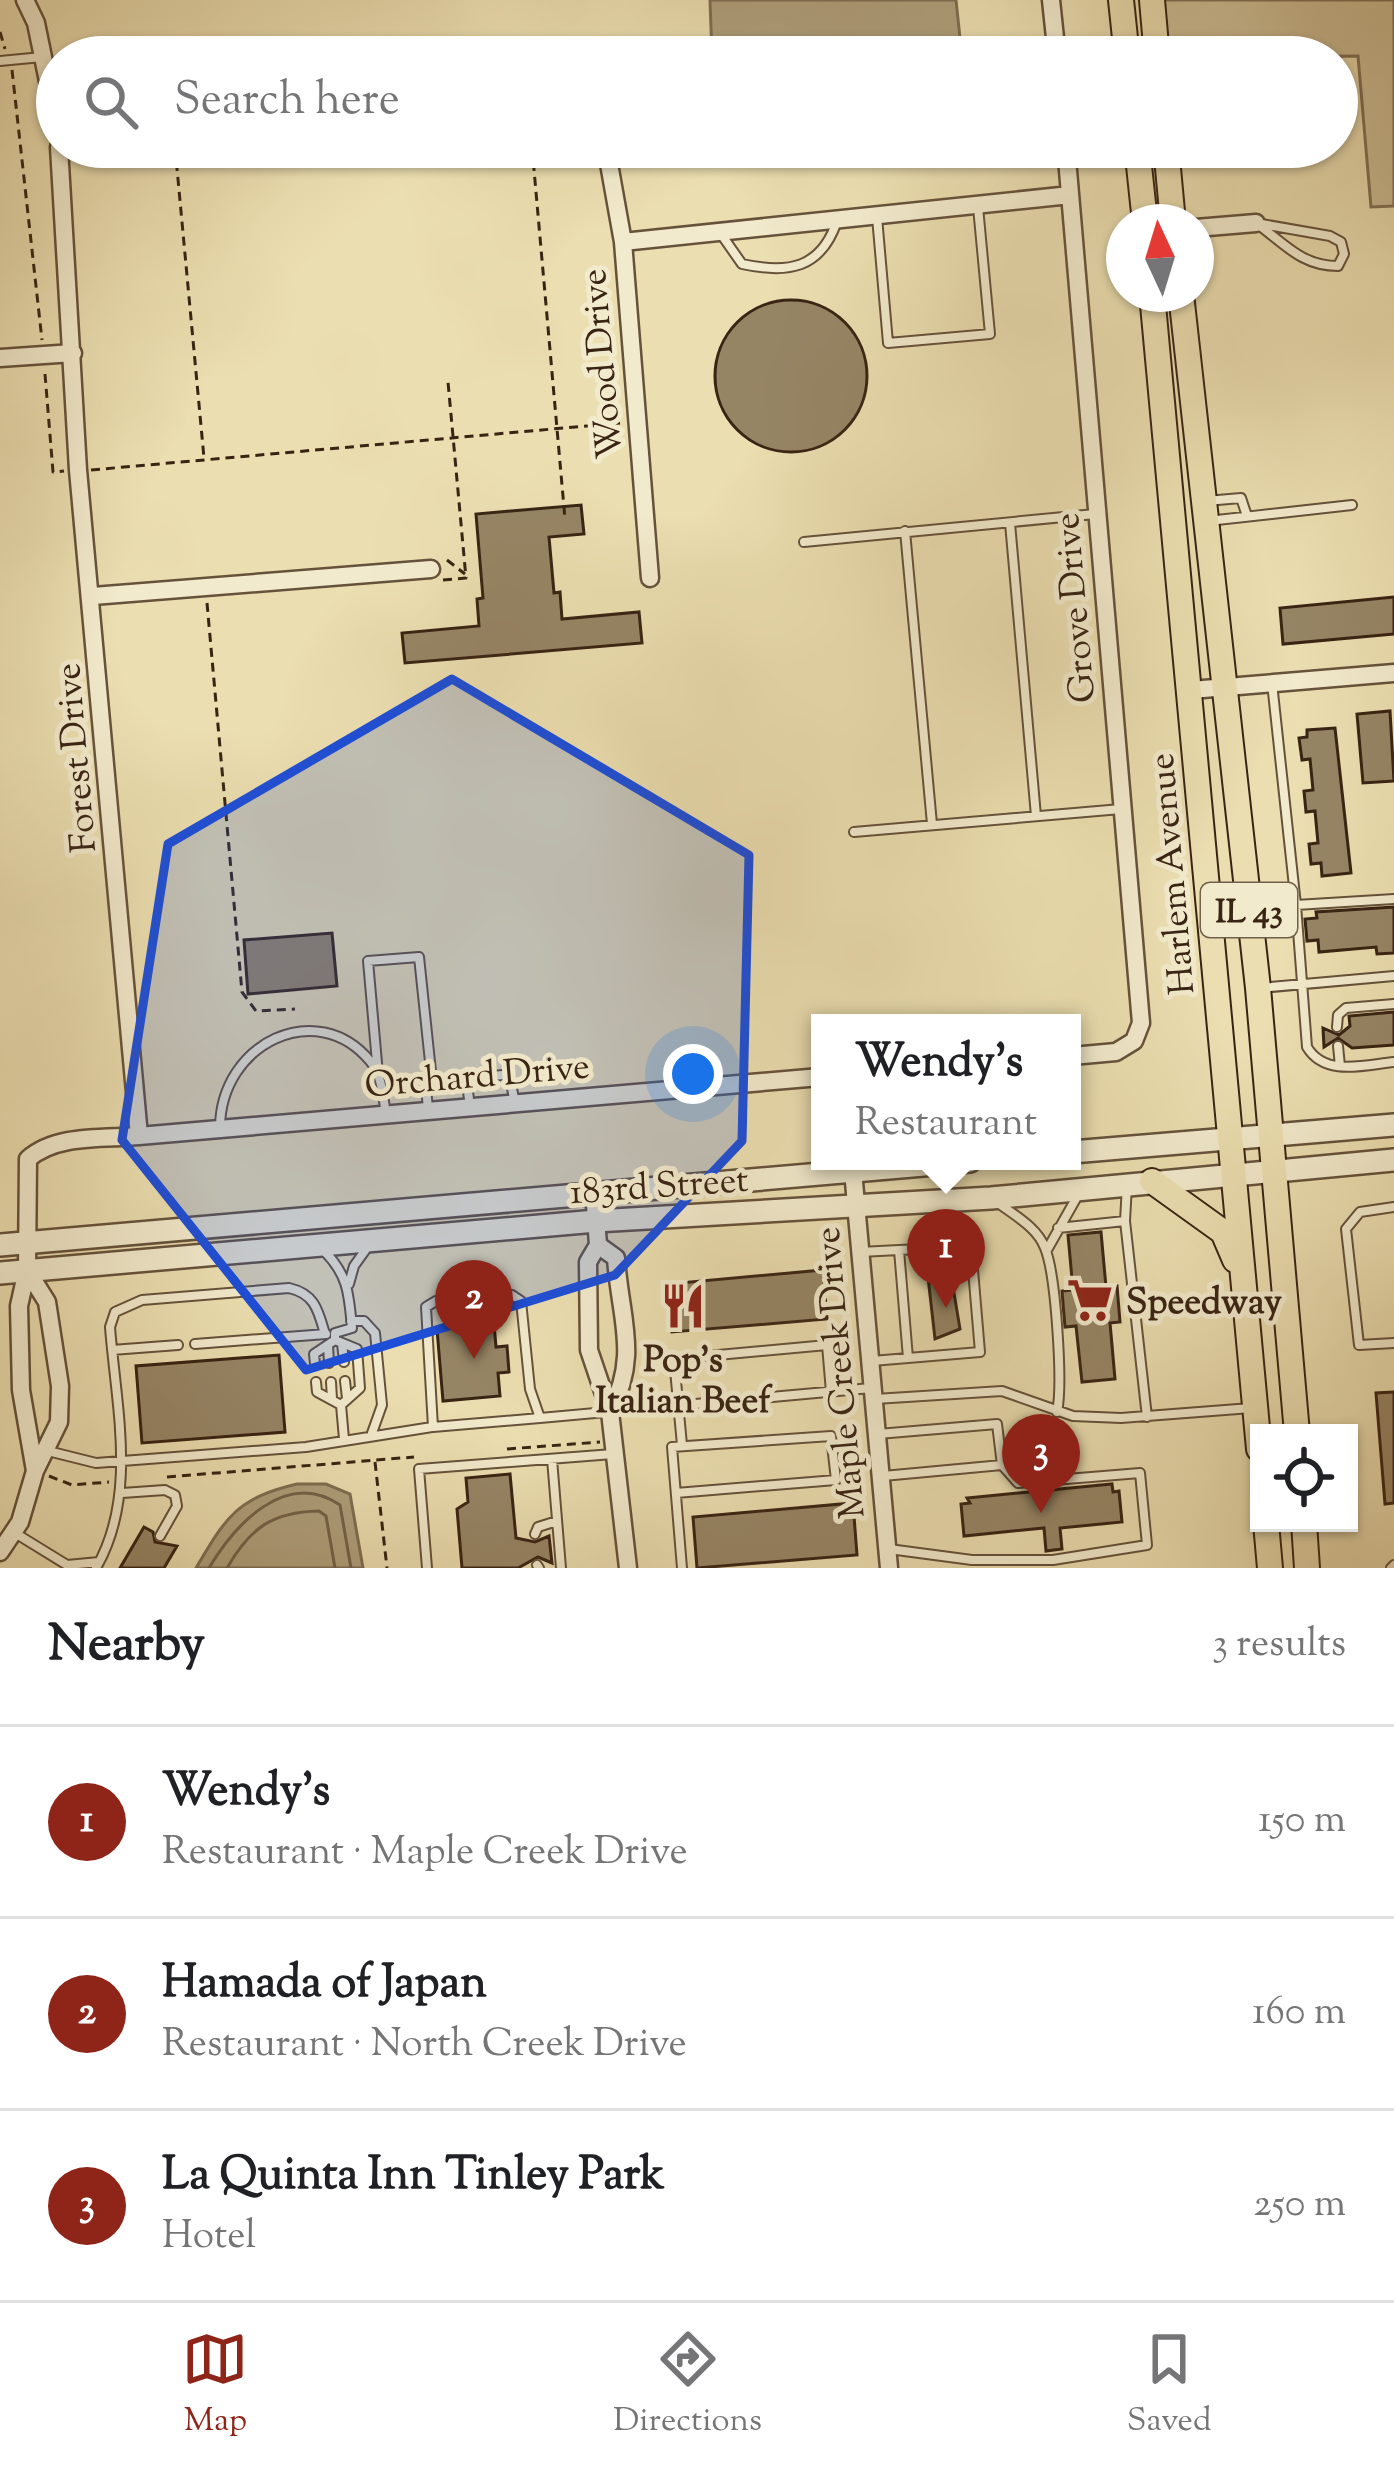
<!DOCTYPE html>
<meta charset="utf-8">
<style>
:root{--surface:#fff;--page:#f6f6f6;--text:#202124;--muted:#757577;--line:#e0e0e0;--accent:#8f2418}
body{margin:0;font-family:"Sorts Mill Goudy",serif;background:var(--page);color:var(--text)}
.controls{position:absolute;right:36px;bottom:36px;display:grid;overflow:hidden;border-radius:0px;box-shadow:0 3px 9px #0004}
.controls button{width:108px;height:108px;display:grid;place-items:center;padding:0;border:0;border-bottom:3px solid var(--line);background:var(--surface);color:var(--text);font:60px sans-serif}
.compass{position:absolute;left:1106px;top:204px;width:108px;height:108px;border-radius:50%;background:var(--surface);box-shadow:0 3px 9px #0004;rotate:356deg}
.you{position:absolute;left:693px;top:1074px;width:42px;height:42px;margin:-30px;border:9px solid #fff;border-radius:50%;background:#1a73e8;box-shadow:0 0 0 18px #1a73e833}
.badge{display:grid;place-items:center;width:78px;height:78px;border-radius:50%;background:var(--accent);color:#fff;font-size:39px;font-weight:700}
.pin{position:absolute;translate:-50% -99px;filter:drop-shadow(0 3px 6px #0008)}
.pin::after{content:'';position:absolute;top:63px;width:42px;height:36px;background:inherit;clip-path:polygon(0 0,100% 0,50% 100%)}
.popup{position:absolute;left:811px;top:1014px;width:270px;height:156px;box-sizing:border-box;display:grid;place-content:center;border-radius:0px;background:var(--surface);filter:drop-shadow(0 3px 9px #0005);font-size:39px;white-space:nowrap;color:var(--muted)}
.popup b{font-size:45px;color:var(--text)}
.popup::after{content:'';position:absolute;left:50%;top:100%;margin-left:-24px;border:24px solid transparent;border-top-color:var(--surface)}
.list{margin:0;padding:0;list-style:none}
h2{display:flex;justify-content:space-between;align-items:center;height:156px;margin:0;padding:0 48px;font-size:51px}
h2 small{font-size:39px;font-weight:400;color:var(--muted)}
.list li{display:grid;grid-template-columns:78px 1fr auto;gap:36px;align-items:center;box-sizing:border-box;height:192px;padding:0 48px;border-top:3px solid var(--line)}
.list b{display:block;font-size:45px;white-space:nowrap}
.list p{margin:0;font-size:39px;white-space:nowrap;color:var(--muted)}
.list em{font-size:39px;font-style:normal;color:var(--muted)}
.icon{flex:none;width:66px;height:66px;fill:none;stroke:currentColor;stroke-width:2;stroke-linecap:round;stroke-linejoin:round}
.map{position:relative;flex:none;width:1394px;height:1568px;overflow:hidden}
.search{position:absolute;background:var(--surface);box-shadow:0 3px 9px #0004;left:36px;right:36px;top:36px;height:132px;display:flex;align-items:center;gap:30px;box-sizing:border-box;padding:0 42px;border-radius:66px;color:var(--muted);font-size:45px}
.sheet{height:732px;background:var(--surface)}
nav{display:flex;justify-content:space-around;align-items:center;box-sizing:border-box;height:168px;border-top:3px solid var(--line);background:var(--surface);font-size:33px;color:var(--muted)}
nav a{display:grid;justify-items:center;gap:6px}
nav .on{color:var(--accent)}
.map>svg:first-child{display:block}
.green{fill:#cdbe95;stroke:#837154;stroke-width:3}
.water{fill:#ae9f7b;stroke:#7f6e52;stroke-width:3}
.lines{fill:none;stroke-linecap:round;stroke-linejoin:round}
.shore{stroke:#746248;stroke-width:3}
.building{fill:#968565;stroke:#392414;stroke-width:3}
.service-casing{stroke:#66523b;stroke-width:12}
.minor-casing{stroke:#66523b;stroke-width:21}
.tertiary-casing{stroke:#66523b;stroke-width:26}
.primary-casing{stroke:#392414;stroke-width:28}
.path{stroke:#392414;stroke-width:3;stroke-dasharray:9 6;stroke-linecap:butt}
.service{stroke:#f2eacc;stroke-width:8}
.minor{stroke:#f2eacc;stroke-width:16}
.tertiary{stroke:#f2eacc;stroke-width:21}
.primary{stroke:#ebdeb0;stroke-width:24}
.marked{fill:#1d4ed8;fill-opacity:0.2;stroke:#1d4ed8;stroke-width:9;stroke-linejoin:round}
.labels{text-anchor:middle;stroke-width:10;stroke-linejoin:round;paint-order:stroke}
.shield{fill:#f2eacc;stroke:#705f4b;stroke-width:3}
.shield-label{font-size:33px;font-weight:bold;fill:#392414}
.street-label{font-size:36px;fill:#392414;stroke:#f2eacc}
.poi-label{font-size:36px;font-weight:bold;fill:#392414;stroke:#f2eacc;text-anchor:start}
</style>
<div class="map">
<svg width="1394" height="1568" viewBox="0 0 1394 1568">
<rect width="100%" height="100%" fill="#ebdeb0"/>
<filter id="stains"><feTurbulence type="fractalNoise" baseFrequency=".00167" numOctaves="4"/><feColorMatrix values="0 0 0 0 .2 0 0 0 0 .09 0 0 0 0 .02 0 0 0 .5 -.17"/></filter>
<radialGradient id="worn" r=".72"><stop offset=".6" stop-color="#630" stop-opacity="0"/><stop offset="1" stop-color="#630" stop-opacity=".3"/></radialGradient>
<!-- green -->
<path class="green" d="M1161,0h233v206l-23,1 -13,-151 -191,1z"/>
<!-- water -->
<path class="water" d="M710,0h246l6,57h-250z
M297,1484h29l24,10 13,74h-167c30,-51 41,-70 101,-84z"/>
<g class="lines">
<!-- shore -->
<path class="shore" d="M209,1568c25,-42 76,-100 131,-63l11,63
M227,1568c23,-40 45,-56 92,-57l7,5 9,52"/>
</g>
<!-- building -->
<path class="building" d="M715 376a76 76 0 1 1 152 0a76 76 0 1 1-152 0Z
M581,505l3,29 -35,3 5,56 6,-1 2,27 77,-7 3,31 -237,20 -3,-30 77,-7 -2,-27 6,-1 -7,-84z
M1394,597v37l-111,10 -3,-36z
M1390,711l4,70 -31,2 -6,-69z
M1335,728l16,145 -29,3 -1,-13 -10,1 -2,-20 9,-1 -3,-32 -9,1 -2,-21 9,-1 -3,-31 -8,1 -3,-22 8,-1v-7z
M1394,907v46l-17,1 -1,-7 -57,5 -1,-12 -11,1 -2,-22 12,-1 -1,-6z
M332,933l5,53 -89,8 -4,-54z
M1394,1012v33l-42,3 -14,-10 -14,9 -1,-19 16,7 11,-9 -1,-10z
M1101,1232l5,55 11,-1 3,36 -10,1 5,56 -33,3 -6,-56 -11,1 -3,-36 11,-1 -5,-55z
M823,1270l4,49 -155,13 -4,-48z
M951,1275l9,54 -25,10 -7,-62z
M494,1324l2,23 11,-1 2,26 -11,1 2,23 -57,5 -6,-72z
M279,1355l6,77 -143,11 -6,-77z
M1394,1392v111l-9,1 -9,-111z
M510,1474l6,64 19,4 14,-6 3,27 -14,-6 -20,11h-56l-5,-59 11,-7 -2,-24z
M1112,1484l1,8 6,-1 3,31 -62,6 2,21 -16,2 -2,-23 -80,8 -3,-32 9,-1 -3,-5z
M853,1503l4,52 -160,13 -4,-51z
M144,1527l9,5 2,10 22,4 -13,22h-44z"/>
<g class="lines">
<!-- service casing -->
<g class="service-casing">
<path id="service" d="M0,61l42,-4
M877,217l11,126 102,-9 -12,-127
M1256,223l74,13 11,6 3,12 -6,12c-37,0 -54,-23 -82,-43z
M721,234l21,30c46,10 79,5 95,-43
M1206,501l35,-3 6,18
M1208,521l144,-16
M1010,523l26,293
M905,531l27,293
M804,542l291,-28
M1272,683l24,222 98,-6
M854,832l267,-23
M1296,905l11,142c18,30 57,18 87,15
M1260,988l134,-12
M1337,1027l1,-12 8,-7 48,-4
M1338,1046l2,20
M378,1074l-10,-113 51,-4 13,124
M466,1078l4,28
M428,1109l-2,-21 6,-7 71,-6 7,4 5,24
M220,1127c1,-84 97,-130 150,-66 12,14 13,36 16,53
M1127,1185l-2,36 22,196
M997,1202c18,14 40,25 48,46 11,27 18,136 12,164
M1394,1207l-34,5 -14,17 13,116 35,-2
M1058,1228l67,-7
M1047,1250l31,-55
M860,1252l39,-2
M349,1284l5,-18 15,-21
M351,1321h13l11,12 7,72 -10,28
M335,1340l22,9 3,39 -19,17
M342,1343l2,19
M195,1344l131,-10
M328,1345l1,18
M112,1350l66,-5
M872,1361l108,-9 -8,-94 -6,-11 -67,3 9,108
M315,1364l-1,-10 21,-14v-7l17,-5c-3,-34 -4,-54 -29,-78
M345,1381l2,17
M316,1382l1,10 24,13
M331,1382l1,17
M875,1399l127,-8 71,25 48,2 130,-10
M341,1405l3,34
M540,1418l-107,9 -7,-120 10,-6 76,-6 9,6 9,88 10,29 331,-30
M878,1434l119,-10 5,41 -119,11
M682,1445l-8,-86 153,-14 4,47
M48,1451l48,12 210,-16 126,-20
M552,1459l9,109
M122,1493l43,-3 10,5 2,11 -17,30
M676,1493l160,-13 -5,-44 -159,11 10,121
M15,1533l52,32 32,-3
M535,1534l3,-7 19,-6
M889,1549l83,11h81l94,-15 -7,-72 -122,10 -16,-18
M537,1565l2,3
M96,1568c42,-72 20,-162 14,-241l5,-15 27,-12 147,-12c26,6 29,22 36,46
M427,1568l-8,-99 194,-15
M1391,1568l3,-3"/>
</g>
<!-- minor casing -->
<g class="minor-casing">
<path id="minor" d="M25,0l11,23 21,102
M1051,0l6,57
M606,147l17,95 27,336
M1066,147l75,876 -7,18 -18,11 -44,4
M1196,228l60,-5
M623,242l447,-47
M0,358l73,-5
M93,596l338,-27
M1191,690l203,-17
M139,1136l681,-59
M853,1171l36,397
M594,1192l4,53 -10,17 1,88 21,62 18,156
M598,1245l18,13c4,61 24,97 -6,154
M35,1471l-14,-81 -2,-84 8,-36 1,-111c28,-25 75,-20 111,-23l-61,-666 -19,-323
M0,1552l20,-30 15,-51 24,-49 1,-36 -13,-84 -20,-32"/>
</g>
<!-- tertiary casing -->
<g class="tertiary-casing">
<path id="tertiary" d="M1072,1152l322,-27
M0,1245l970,-84
M0,1273l596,-52 395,-23 403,-38"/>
</g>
<!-- primary casing -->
<g class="primary-casing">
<path id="primary" d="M1121,0l6,57
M1152,0l5,57
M1137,147l8,75
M1166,147l7,75
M1152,294l107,1155
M1181,294l77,694 39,445
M1152,1181l71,51 12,28
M1266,1523l4,45
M1304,1523l3,45"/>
</g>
<!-- path -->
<path class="path" d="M0,32l5,17
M12,70l30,270
M175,147l29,311
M532,147l33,372
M45,374l8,98 11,-1
M91,470l529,-47
M447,560l18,14
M443,580l23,-2 -18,-196
M207,603l35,389 14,19 39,-2
M507,1449l93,-7
M375,1462l12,106
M49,1476l23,9 37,-3
M167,1477l247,-20"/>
<!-- service -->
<use href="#service" class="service"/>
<!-- minor -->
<use href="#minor" class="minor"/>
<!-- tertiary -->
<use href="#tertiary" class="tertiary"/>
<!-- primary -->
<use href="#primary" class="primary"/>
</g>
<!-- marked area -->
<path class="marked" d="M452,679l297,176 -7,286 -127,134 -309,95 -184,-230 46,-296z"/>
<!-- icons -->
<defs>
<g id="supermarket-bare" transform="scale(3.6)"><path d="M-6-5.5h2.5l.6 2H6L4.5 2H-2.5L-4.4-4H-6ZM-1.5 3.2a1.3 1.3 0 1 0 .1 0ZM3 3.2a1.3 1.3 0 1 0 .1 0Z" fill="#8f2418" stroke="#f2eacc" stroke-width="2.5" paint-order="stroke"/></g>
<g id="restaurant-bare" transform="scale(3.6)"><path d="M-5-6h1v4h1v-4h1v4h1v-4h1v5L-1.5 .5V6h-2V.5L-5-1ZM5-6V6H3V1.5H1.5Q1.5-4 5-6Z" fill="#8f2418" stroke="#f2eacc" stroke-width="2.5" paint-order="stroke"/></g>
</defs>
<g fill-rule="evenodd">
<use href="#supermarket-bare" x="1090" y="1300"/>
<use href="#restaurant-bare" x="683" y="1306"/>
</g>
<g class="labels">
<!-- shield labels -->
<rect class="shield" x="1201" y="883" width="96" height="54" rx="9"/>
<g class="shield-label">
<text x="1249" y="922">IL 43</text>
</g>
<!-- street labels -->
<g class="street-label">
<text transform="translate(600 364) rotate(-95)" y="13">Wood Drive</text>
<text transform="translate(1073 608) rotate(-95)" y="13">Grove Drive</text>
<text transform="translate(74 758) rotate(-95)" y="13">Forest Drive</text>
<text transform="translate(1170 874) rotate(-95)" y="13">Harlem Avenue</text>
<text transform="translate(477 1074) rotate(-5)" y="13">Orchard Drive</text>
<text transform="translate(659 1184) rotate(-4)" y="13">183rd Street</text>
<text transform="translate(838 1373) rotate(-95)" y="13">Maple Creek Drive</text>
</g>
<!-- poi labels -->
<g class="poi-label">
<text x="1126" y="1313">Speedway</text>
<text x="683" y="1371" text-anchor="middle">Pop's<tspan x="683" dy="41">Italian Beef</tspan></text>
</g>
</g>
<rect width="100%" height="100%" filter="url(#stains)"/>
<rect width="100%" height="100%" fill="url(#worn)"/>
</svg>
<div class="controls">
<button><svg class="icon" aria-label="locate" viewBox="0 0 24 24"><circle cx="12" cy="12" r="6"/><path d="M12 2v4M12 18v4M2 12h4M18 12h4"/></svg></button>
</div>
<svg class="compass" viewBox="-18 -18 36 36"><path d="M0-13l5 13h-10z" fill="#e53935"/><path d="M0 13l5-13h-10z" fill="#757577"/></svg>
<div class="you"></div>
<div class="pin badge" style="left:946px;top:1308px">1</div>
<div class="popup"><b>Wendy's</b>Restaurant</div>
<div class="pin badge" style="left:474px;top:1359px">2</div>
<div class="pin badge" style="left:1041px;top:1513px">3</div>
<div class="search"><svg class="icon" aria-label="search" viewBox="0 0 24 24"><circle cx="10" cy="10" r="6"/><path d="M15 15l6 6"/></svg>Search here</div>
</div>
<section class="sheet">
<h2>Nearby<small>3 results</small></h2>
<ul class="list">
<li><span class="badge">1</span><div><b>Wendy's</b><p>Restaurant · Maple Creek Drive</p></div><em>150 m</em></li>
<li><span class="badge">2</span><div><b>Hamada of Japan</b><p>Restaurant · North Creek Drive</p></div><em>160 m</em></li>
<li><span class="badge">3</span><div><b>La Quinta Inn Tinley Park</b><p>Hotel</p></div><em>250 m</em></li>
</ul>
</section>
<nav>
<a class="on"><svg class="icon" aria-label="map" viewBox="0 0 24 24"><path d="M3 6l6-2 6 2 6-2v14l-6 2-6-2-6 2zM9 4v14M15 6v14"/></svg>Map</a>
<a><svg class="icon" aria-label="directions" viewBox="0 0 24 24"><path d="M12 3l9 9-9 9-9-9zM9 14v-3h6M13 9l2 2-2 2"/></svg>Directions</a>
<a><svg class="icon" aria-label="saved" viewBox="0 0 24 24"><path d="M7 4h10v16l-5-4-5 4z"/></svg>Saved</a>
</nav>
